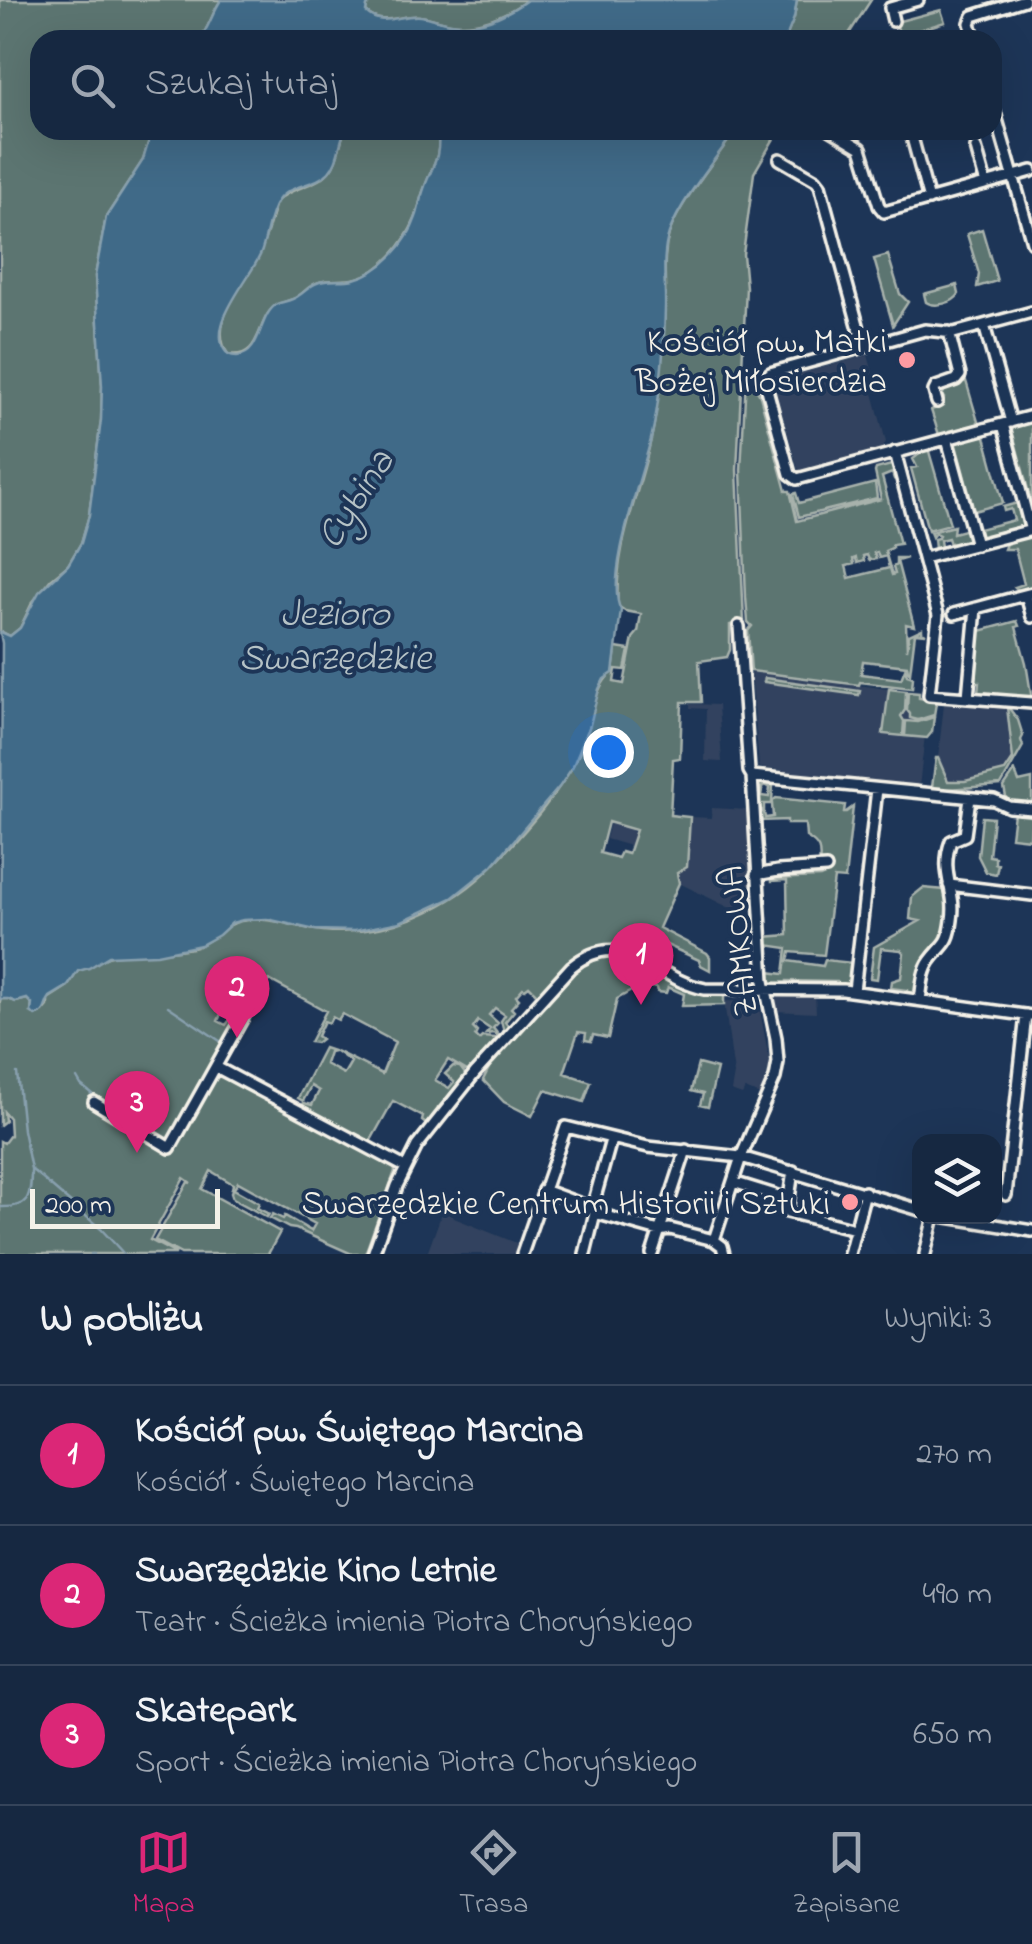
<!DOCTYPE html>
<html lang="pl">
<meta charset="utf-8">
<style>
:root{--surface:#162841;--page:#23344c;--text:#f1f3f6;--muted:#9ea6b1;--line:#35445a;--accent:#db2777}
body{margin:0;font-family:"Indie Flower",sans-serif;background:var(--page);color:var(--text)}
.controls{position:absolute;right:30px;bottom:30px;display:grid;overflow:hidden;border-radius:20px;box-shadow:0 10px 40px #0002}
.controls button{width:90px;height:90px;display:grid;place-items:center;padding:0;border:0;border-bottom:2px solid var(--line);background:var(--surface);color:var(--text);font:50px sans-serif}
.scale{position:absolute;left:30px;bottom:25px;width:190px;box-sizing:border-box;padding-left:10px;border:5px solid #f4f1e8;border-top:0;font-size:28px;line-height:35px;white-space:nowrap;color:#f4f1e8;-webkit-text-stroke:8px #1d3557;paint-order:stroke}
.you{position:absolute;left:608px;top:752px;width:35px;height:35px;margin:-25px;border:8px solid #fff;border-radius:50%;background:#1a73e8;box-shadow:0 0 0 15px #1a73e833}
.badge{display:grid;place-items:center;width:65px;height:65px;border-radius:50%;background:var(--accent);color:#fff;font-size:32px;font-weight:700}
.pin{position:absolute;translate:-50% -82px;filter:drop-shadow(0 2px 5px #0008)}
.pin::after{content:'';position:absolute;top:52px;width:35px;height:30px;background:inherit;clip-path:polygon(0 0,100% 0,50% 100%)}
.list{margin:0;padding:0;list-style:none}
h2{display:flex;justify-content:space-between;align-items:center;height:130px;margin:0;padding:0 40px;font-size:42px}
h2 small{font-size:32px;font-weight:400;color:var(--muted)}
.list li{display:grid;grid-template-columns:65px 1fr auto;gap:30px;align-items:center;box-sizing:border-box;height:140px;padding:0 40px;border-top:2px solid var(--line)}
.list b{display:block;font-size:38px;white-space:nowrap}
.list p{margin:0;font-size:32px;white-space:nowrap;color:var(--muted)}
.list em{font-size:32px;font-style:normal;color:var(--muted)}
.icon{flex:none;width:55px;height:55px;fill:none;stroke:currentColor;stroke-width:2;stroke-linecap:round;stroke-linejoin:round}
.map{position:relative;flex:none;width:1032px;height:1254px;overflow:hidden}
.search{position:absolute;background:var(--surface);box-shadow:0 10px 40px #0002;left:30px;right:30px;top:30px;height:110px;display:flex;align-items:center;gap:25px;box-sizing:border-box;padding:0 35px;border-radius:30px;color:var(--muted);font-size:38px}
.sheet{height:550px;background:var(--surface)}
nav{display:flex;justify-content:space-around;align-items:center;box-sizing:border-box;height:140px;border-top:2px solid var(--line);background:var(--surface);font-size:28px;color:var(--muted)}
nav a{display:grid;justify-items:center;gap:5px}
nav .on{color:var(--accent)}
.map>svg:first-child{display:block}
.built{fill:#32435e}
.green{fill:#5b7471;stroke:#a8b2ac;stroke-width:2.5;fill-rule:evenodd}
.water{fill:#406a88;stroke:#88a0ae;stroke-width:2.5}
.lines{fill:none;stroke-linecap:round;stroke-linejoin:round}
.stream{stroke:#88a0ae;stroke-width:2.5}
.minor-casing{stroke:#f4f1e8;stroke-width:16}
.minor{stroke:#1d3557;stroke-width:9}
.poi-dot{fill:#ff9aa2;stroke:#1d3557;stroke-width:4}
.labels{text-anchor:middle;stroke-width:8;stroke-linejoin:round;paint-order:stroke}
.poi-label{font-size:35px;fill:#f4f1e8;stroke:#1d3557;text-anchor:end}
.street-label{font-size:35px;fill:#f4f1e8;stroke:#1d3557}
.water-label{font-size:38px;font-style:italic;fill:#b5c2c6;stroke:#1d3557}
</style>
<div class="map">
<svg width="1032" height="1254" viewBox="0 0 1032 1254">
<rect width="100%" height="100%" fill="#1d3557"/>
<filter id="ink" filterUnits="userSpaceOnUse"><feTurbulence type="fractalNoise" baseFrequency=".01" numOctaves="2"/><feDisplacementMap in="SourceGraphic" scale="20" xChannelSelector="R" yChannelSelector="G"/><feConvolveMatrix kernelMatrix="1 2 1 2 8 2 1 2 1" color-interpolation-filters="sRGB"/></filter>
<g filter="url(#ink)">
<!-- built -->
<path class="built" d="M868,355l10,36 -5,2 13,49 -5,8 -82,23 -26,-92z
M751,671l168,22v5l10,2 -10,87 -4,3 -54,-6 -1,-3 -99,-13 -2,-2z
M690,704l28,1 4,57 -17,-1 1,-52 -16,-1z
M944,704l63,3 6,52 -8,12 -40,10h-17l-10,-23z
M712,808l37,2 4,99 -23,-1 -51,-25 -2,-10 10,-6 3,-50 21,1z
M610,823l19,4 5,6 -4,13 -24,-7z
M815,993l1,20 -41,-2v-11l5,-5z
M724,1001l32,1 3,3 11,59 -10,31 -15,-6 -3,6 -11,-4 3,-17z
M448,1196l6,2 -4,13 4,7 65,26 -3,10h-89z"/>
<!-- green -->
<path class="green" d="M0,0h221c-9,13 -12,28 -22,40h-159v90h112l-9,30 -37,57 -11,59 7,110 -1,34 -12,95 -8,28 -13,22 -17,14 -19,24 -12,25 -10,8 -8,-4 -2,1z
M372,0h155c-20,14 -42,25 -68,24 -13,0 -26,-7 -39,-8 -20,-2 -38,11 -54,-4l1,-6z
M797,0h74l-26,40h-60l9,-22z
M941,10l4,12 -45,14 -4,-14z
M345,130h93c3,29 -5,33 -14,59 -4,9 -5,20 -9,30 -10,24 -32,52 -58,59 -13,4 -26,0 -38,4 -11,3 -16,13 -26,17 -5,2 -10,3 -15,5 -23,12 -14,56 -50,50 -22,-33 19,-70 31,-99 7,-17 12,-35 17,-53 15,-16 43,-15 55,-33 8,-11 9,-27 14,-39z
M736,130h43l-25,43 -11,81 3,33 -9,183 7,152 -14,3v25l-3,7 -28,4 2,41h-19l-2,56 -7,1 -3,56 20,2 -3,50 -10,6 2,10 -20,45 48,25 3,4v13l-9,-5 -2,-5 -69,-32 -8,17c-41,0 -58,21 -84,50l-9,-9 -4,3 -2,-1 -7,8 3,3 -8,9 3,3 -9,11 4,5 -5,5 -3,-11 4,-6 -10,-7 -6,7 9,8 -5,5 7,9 -7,-4 -7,1 4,-5 -12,-8 -5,7 4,4 -2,4 4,4 3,-3 13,1 2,2 -28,32 -21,-12 -13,20 14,8 5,-6 -9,-8 8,-8 7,1 6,8 -28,33 1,2 -13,14 -4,-3 1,-4 -30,-16 -23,41 -68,-36 2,-3 8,2 7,-14 -8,-5 -8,15 -5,-3 26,-50 9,3 -4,1 -4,12 19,10 7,-12 -15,-11 46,23 13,-32 -53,-28 -4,6 -6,-3 -3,6 -5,-2 -7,15 4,3 -5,4 -6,-1 16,-31 -57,-31 -17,31 -7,-3 -6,10 -16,-9 -5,12 8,4 6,-8 6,3 -24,53 4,-1 175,93 2,6 -30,83h-13l-56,-25 -7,-1 -19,-10 3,-4 10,5 2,-3 26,15 4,-7 -77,-42 -4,7 25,14 -2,5 12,6 -2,3 -34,-18 -2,-6 2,-9 -22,-13 -9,18 78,43 -12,22h-87l-26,-14 33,-58 3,1 -7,-5 -34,62 26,14h-176v-113l4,2 6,-8 -1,-17 -5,-6 1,9 -5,4v-126h8l8,3 11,-3 5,5 -1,8h12l5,-6v-7l20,-13 10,-15c12,-3 22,-13 34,-15 28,-5 56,-2 84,-9 17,-5 30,-24 45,-26 29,-6 54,7 82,10 63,6 129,-22 172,-68 32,-34 67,-72 87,-115 11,-23 9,-60 31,-76l3,-24 13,2 -4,20 -9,-1 -2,13 10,2 9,-46 5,-6 3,-18 -16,-3 -7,-5c-5,-66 28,-124 37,-188 6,-38 9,-77 10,-116 1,-23 -3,-45 4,-68 10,-31 48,-76 67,-104zM608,822l28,8 -8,24 -7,-2 -3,6 -18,-5z
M982,229l15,52 -20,6 2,-13 -12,-40z
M888,255l12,39 8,8 -15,23 -19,-66z
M957,285l2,9c-5,9 -24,14 -33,8l-2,-8z
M746,378l7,5 7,13 26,95h4l7,30 84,-22 -6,-27 1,-3 19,-5 4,14 -5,1 -2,-6 -10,4 18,67 -8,1v3l-7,3 7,24 3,-1 -2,-7 3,-2v-7h11l-10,3 17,65 -8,-2 1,26 2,-15 13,-6v3l4,2 -11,-1 -5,40 -2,-2 -1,-5 -44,-5 -2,13 40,5 4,-10 2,6 6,2 -1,11 -52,-6 -1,3 -108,-14 -3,-40 4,-5 -4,-4 -2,-25 -5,-127zM877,552l2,6 7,-2 3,12 -40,10 -3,-12 8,-2 -1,-5 3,-1 1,5 7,-2 -1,-5 4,-1 2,5 7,-1 -2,-6z
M966,381l13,44 -40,10 -8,-25 12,-4 1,-8 -2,-2 4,-9z
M1032,421v84l-4,1 -2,-7 4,-2 -18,-67h-4l-1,-3z
M984,433l19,70 -29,8 -18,-66 -4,1 1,-4z
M928,448l22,76 -22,6 -17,-62 6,-1 -4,-8 4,-3 -1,-4z
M875,483l2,15 -78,19 -6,-23 3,-1 3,10z
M1021,502l1,5 -4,1 5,19 -45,11 -3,-8 39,-10 -3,-11 -7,2 -1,-4z
M954,526l-1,7 11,-3 3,2 2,8 -19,4 -2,-6 -8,2 1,7 -6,2 -1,-10 4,-1 1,-3 -4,-2 -3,4 -2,-5z
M1032,534v57l-10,2 -7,-6 9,-3 -9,-35h-11l3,-8z
M1017,621l2,5 -3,1 10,36 6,37 -28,-3 -1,-2 -18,-3 -1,3 -6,-1 1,-12h-7v-6l4,-2 4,-43z
M765,678l95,13 -1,4 -95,-13z
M889,689l17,2 -1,19 -4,6 3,5 -1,15 -20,-2z
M908,692l11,1v5l11,2 1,-4 6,1 -3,18 -16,5 -8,-2v-4l-3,-4z
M999,702l6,1 13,17 5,16 -2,4 2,6 -22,39 -53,4 -16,-2 4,-29h2l10,23h17l40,-10 8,-12 -6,-52 -8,-1z
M934,717l-2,15 -5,6 -22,-2 1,-15 12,1z
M1015,771l4,11 13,-3v26l-25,-3 -3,-15z
M758,783l15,2 -1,17 4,-4 69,7 -1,7h2l7,-5 -8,72 -11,-1 -10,77 -34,-3 -2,9 35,5 2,-6 28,3 -3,18 -3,6h-9l-1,-5 -50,-1v6l-18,-2 -1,-13 16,2 3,-26 -21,-3 -1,-8 23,-2 -1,-55 -15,1v-2l48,-2 9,-4 -4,-8 -6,2c2,-17 1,-22 -13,-30l-1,-13h-18v-4l-28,1 -1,-9h6l1,6 8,-1 -1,-13h-8v6h-6v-21l4,1 -1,6 8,1 1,-10 -7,-2 -1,3h-4z
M1014,813l18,2 -2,24 -19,-2z
M982,817l11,1 -4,38 6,1v6l3,1 -2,10 -10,-2 -8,-16z
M923,888l22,2 3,18 -5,30 -20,24 -7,30 -9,2v-4l-16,-2 1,-7 9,-3 3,-25 -3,-3 -20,-2 -4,31 -7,-1 4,-31 46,-26 -10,-2 2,-22z
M617,952l72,38 35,5v10l-42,1 2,-12 -16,-7 -2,6 -8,-1 -1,-4 -15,-3 -25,14 -9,39 -15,-3 -2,6 -6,-1 1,-7 -8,-1 -14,41 27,9 -7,20 -39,-12 -13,26 -28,-14 -21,-22 8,-16 -1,-4 90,-98z
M698,1064l19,5 -9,38 -8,-2 3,-11 -12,-3z"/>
<!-- water -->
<path class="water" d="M221,0h151l-5,6 -1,6c16,16 34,2 54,4 10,1 21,6 31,7 28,5 54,-7 76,-23h270l-3,18 -9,22h-586c10,-12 13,-27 22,-40z
M152,130h193c-6,13 -6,31 -16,42 -14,15 -42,12 -52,30 -9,14 -10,35 -16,51 -10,25 -52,68 -37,96 3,5 6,7 13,7 25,-2 21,-41 40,-52 7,-3 15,-3 21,-8 7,-4 11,-10 19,-13 11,-5 25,-1 37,-4 28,-7 53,-35 62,-62 3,-7 3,-15 6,-22 8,-29 19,-31 16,-65h298c-20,28 -56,72 -67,103 -8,25 -3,50 -4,76 -1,43 -4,88 -14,130 -9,37 -47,140 -30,171l-8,63 -9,6 -5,10 -9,36 -18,43 -12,18 -68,80 -40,32 -52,24 -46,9 -39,-1 -48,-11 -24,1 -11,3 -13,12 -18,10 -44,9 -48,2 -20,12 -11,3 -10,15 -18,11c-6,7 -2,16 -15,19l-4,-4 1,-8 -5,-5 -11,3 -8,-3h-8l2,-356 -2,-10 1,-1 9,4 10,-8 19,-36 29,-27 13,-22 8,-28 12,-95 1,-34 -7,-110 11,-59 37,-57z"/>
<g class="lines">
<!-- stream -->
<path class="stream" d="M168,1006l55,37
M17,1073l6,57 8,39 70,60 23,25
M77,1078l4,7 11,9
M100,1100l11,7
M0,1207c29,1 31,-10 31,-36
M91,1254h3"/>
<!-- minor casing -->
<g class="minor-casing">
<path id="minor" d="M893,21l-3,-13 28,-8
M975,40l-5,-17 3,-7 51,-16
M992,102l40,140
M831,130l30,18 18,58 5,6 148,-41
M910,130l19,70
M976,148l10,36
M780,159l36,21 4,5 44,162
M1032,312l-78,21 -29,-3 -155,43 -5,9 25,92 7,5 235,-63
M984,325l27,97
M937,402l-3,-11 2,-4 20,-7 4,-5 -11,-43
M1003,424l28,107
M947,439l29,106
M895,452l43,163 -9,80 103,8
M924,558l108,-28
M1026,595l6,22
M954,614l78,-21
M968,697l8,-89
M752,776l242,24 15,7 23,2
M756,875l22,-4 48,-3
M949,885l83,10
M854,991l23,-202
M920,1000c2,-12 2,-28 10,-39 13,-18 19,-15 22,-41 5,-30 -13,-46 -1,-79l14,-6 5,-37
M216,1067l189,100
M94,1102l76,46 76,-136
M793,1171l-6,41 68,17
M733,1182l55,17
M543,1190l49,18 3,5 64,18 11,-2 44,11
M1006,1195l20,-180
M592,1208l19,-68
M941,1216l91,15
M714,1240l27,-83 34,-79 3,-16 -2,-24 -12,-57 -12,-205 -3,-5 -10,-145
M714,1240l8,6 2,8
M373,1254l24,-68 20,-40 58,-73 96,-106c54,-44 83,13 134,22l138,1 189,26
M522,1254l44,-127 82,20 93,10 179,53
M585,1254l10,-41
M652,1254l34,-104
M849,1254l16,-62
M925,1254l9,-38"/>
</g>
<!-- minor -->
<use href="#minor" class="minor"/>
</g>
</g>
<!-- markers -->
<g class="poi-dot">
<circle cx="907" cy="360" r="10"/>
<circle cx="850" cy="1202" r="10"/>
</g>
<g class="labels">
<!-- poi labels -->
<g class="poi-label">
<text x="887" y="352">Kościół pw. Matki<tspan x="887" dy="40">Bożej Miłosierdzia</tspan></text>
<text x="830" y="1214">Swarzędzkie Centrum Historii i Sztuki</text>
</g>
<!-- street labels -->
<g class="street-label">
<text transform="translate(737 941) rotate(-96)" y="12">ZAMKOWA</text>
</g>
<!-- water labels -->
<g class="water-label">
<text transform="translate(354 498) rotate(-57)" y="13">Cybina</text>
<text x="335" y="625">Jezioro<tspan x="335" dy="44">Swarzędzkie</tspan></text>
</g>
</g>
</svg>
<div class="controls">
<button><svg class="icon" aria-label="layers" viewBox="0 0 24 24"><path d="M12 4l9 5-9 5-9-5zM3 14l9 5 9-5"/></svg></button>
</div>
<div class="scale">200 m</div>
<div class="you"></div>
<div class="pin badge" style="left:641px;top:1005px">1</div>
<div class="pin badge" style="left:237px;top:1038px">2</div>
<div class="pin badge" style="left:137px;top:1153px">3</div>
<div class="search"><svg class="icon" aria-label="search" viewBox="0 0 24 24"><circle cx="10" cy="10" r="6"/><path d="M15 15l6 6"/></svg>Szukaj tutaj</div>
</div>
<section class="sheet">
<h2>W pobliżu<small>Wyniki: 3</small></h2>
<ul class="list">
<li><span class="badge">1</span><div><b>Kościół pw. Świętego Marcina</b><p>Kościół · Świętego Marcina</p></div><em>270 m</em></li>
<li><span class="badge">2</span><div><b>Swarzędzkie Kino Letnie</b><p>Teatr · Ścieżka imienia Piotra Choryńskiego</p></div><em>490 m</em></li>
<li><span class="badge">3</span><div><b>Skatepark</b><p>Sport · Ścieżka imienia Piotra Choryńskiego</p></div><em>650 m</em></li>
</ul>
</section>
<nav>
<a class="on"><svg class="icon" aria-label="map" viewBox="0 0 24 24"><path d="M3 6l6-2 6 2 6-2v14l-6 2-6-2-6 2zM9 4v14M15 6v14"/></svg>Mapa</a>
<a><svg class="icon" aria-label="directions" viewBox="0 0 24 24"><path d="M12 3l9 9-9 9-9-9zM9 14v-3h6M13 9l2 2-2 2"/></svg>Trasa</a>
<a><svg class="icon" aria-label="saved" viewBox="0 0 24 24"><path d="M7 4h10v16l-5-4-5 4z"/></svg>Zapisane</a>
</nav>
